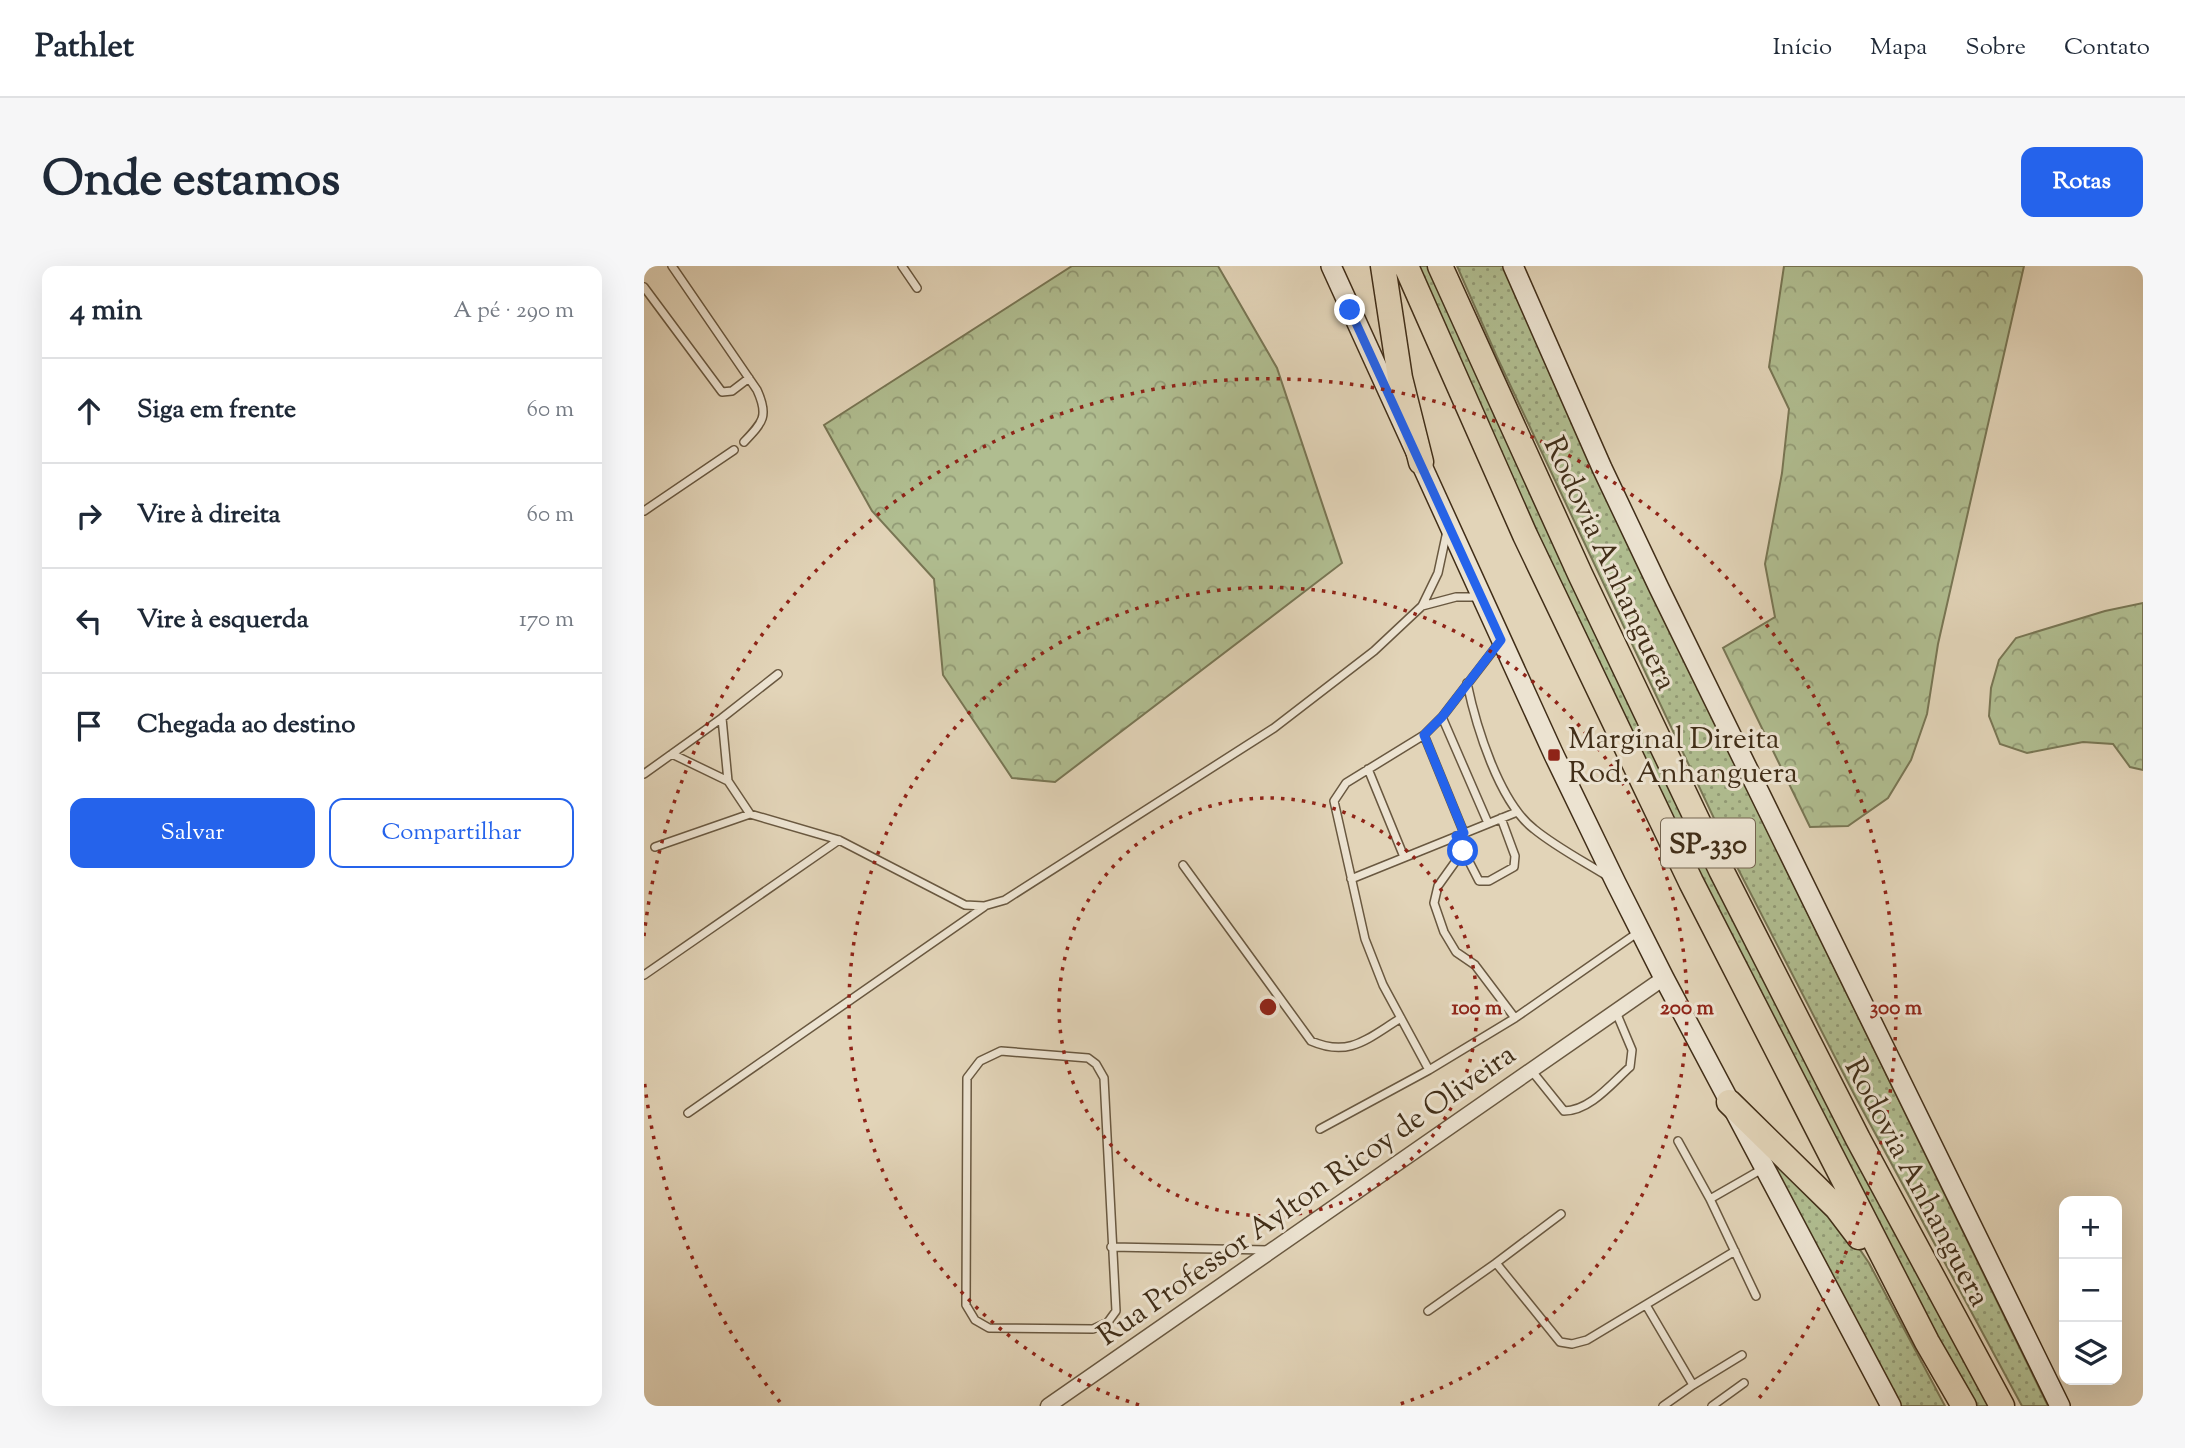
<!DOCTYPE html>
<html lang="pt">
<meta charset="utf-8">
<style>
:root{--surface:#fff;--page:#f6f6f7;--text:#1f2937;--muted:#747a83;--line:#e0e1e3;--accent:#2563eb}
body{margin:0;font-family:"Sorts Mill Goudy",serif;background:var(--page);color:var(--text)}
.controls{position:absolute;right:21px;bottom:21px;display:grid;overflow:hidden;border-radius:14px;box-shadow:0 7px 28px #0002}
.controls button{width:63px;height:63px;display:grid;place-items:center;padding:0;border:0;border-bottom:2px solid var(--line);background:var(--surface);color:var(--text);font:35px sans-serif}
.stop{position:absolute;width:21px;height:21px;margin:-16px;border:5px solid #2563eb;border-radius:50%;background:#fff}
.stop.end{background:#2563eb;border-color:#fff;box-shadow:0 2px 7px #0008}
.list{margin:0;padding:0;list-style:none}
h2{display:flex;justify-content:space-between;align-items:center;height:91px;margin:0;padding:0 28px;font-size:30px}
h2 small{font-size:23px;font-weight:400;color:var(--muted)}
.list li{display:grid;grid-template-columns:46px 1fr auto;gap:21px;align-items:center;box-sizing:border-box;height:105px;padding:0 28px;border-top:2px solid var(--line)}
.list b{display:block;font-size:26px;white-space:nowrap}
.list em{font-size:23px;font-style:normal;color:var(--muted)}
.actions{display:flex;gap:14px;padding:21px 28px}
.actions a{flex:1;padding:16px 0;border:2px solid var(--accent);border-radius:14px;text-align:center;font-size:24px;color:var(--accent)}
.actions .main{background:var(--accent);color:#fff}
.icon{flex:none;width:38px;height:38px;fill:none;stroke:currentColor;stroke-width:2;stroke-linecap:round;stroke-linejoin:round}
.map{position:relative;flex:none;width:1499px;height:1140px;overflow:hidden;border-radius:14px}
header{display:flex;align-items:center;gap:42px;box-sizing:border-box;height:98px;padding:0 35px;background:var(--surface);border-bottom:2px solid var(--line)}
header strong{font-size:33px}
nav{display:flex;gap:38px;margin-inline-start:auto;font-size:24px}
.intro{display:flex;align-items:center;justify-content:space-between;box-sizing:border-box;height:168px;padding:0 42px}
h1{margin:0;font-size:49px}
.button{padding:18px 32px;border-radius:14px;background:var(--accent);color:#fff;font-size:24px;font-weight:700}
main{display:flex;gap:42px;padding:0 42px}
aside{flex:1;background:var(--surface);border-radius:14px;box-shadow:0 7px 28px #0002}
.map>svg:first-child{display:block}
.grass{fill:url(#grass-dots);stroke:#787654;stroke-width:2}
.forest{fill:url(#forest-crowns);stroke:#787654;stroke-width:2}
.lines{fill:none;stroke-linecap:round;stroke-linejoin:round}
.lane-casing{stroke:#695840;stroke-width:10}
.street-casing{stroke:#695840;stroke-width:17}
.secondary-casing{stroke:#412e18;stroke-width:22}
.highway-casing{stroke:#412e18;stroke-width:27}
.lane{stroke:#ece3d1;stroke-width:7}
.street{stroke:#ece3d1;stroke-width:14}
.secondary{stroke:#ece3d1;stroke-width:19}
.highway{stroke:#e2d4b8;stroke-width:24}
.route{stroke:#2563eb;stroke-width:9}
.ring{fill:none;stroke:#8f2418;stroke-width:3.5;stroke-dasharray:3.5 7}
.poi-dot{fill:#8f2418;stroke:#ece3d1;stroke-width:2.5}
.labels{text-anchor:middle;stroke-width:6;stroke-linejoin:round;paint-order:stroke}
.shield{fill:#ece3d1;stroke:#746450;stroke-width:2}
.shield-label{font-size:28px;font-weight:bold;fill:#412e18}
.street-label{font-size:30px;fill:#412e18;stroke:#ece3d1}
.poi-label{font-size:30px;fill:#412e18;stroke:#ece3d1;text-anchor:start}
.centre{fill:#8f2418;stroke:#ece3d1;stroke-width:3.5}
.ring-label{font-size:21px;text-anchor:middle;font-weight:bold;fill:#8f2418;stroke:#ece3d1;stroke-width:6;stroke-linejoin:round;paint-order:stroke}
</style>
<header>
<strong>Pathlet</strong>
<nav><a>Início</a><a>Mapa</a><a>Sobre</a><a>Contato</a></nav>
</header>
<div class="intro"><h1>Onde estamos</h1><a class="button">Rotas</a></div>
<main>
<aside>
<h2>4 min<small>A pé · 290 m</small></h2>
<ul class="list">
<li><svg class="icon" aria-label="ahead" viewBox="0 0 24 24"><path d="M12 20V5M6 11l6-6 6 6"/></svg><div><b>Siga em frente</b></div><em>60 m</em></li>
<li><svg class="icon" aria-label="right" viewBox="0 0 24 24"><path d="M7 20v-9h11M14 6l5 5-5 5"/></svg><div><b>Vire à direita</b></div><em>60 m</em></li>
<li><svg class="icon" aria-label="left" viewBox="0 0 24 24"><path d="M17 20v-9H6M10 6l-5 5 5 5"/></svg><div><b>Vire à esquerda</b></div><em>170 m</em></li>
<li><svg class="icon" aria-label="arrive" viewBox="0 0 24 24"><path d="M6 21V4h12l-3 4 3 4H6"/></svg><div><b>Chegada ao destino</b></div></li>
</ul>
<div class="actions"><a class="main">Salvar</a><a>Compartilhar</a></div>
</aside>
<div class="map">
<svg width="1499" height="1140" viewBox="0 0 1499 1140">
<defs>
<pattern id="grass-dots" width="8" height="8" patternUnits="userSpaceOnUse" patternTransform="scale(1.75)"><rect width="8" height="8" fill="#b0bd90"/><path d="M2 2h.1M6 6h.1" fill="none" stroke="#919a75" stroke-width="1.8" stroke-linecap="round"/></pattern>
<pattern id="forest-crowns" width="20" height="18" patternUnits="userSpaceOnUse" patternTransform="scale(1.75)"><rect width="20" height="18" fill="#b0bd90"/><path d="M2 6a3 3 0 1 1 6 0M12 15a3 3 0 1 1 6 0" fill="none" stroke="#919a75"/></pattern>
</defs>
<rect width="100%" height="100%" fill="#e2d4b8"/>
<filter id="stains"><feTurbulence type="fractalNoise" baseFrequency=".00286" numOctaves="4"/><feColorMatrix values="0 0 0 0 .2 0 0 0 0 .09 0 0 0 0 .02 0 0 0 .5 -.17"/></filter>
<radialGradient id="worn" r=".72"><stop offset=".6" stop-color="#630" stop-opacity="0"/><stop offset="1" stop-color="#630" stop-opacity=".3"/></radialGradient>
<!-- grass -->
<path class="grass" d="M770,0h14l95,211 469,929h-19l-293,-563z
M813,0h47l169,371 375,769h-26l-167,-310 -120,-233 -238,-506z
M1116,881l92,91 17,25 76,143h-47z"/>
<!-- forest -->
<path class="forest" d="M428,0h146l59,102 65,195 -287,219 -43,-4 -69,-103 -9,-96 -62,-68 -48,-86z
M1140,0h240l-86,378 -11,70 -16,46 -23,38 -40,28 -38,1 -87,-179 52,-31 -10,-53 17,-91 7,-64 -20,-42z
M1499,337v167l-13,-3 -17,-23 -30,-2 -56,11 -27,-9 -11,-28 2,-28 8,-28 17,-22 89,-27z"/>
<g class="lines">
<!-- lane casing -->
<g class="lane-casing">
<path id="lane" d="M28,0l85,124c12,26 6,32 -13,52
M258,0l15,22
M0,21l78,105 10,-1 17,-13
M0,245l90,-61
M778,340l34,-9h23
M855,377l-57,74 -18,18 -78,48 -12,18 31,138 18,46 46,85 86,-52 125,-87
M823,417c9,43 32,119 67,146 22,18 49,32 73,47
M798,451l46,106
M78,452l56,-44
M780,469l40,98
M28,488l56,27
M724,503l36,88
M0,508l78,-56 6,63 22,33
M812,570l23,45h10l25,-14 1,-11 -14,-38
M11,581l95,-33 89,26 126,65 19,1 21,-6 269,-172 100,-77 48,-45 16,-33 9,-42
M819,585l-25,35 -4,17 10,29 12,20 19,13 40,53
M539,599l128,176c39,17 57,-3 90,-23
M707,613l166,-67
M0,709l195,-135
M357,785l87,7 8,6 8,14 12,233 -8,11 -15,7 -104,-1 -14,-8 -9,-15 1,-227 13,-17z
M887,804l33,41c26,0 48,-28 66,-44l2,-17 -16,-38
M44,847l296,-206
M676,863l109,-59
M1034,875l32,58 54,-31
M1066,933l46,97
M467,981l157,3
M852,997l65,-49
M1002,1039l47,80 -30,21
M784,1045l68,-48 64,79 12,2 15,-4 148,-89
M1049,1119l49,-30
M1068,1140l32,-23"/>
</g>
<!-- street casing -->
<g class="street-casing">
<path id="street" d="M404,1140l616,-428"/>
</g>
<!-- secondary casing -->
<g class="secondary-casing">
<path id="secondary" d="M687,0l223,489 62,128 48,95 227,428
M869,0l89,202 57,120 401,818"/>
</g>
<!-- highway casing -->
<g class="highway-casing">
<path id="highway" d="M739,0l17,112 21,84
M762,0l119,269 166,347 236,460 37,64
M796,0l140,308 141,296 137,269 144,267
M1085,836l108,106 22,29"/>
</g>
<!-- lane -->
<use href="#lane" class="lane"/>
<!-- street -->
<use href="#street" class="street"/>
<!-- secondary -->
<use href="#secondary" class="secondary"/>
<!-- highway -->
<use href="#highway" class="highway"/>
</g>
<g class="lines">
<!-- route -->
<path class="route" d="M706,44l151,330 -59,77 -18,18 40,98 -8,3 7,15"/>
</g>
<!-- distance rings -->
<g class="ring">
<circle cx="624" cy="741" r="209"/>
<path d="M495 1139A419 419 0 1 1 753 1139"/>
<path d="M136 1136A628 628 0 0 1 0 812M0 670A628 628 0 1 1 1112 1136"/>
</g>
<!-- markers -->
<rect class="poi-dot" x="903" y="482" width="14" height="14" rx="3.5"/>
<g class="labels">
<!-- shield labels -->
<rect class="shield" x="1017" y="552.5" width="94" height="49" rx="5"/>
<g class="shield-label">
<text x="1064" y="587">SP-330</text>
</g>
<!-- street labels -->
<g class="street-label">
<text transform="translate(967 297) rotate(65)" y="10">Rodovia Anhanguera</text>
<text transform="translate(1274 916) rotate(62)" y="10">Rodovia Anhanguera</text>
<text transform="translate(662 928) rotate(-35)" y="10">Rua Professor Aylton Ricoy de Oliveira</text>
</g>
<!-- poi labels -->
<g class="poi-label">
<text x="924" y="482">Marginal Direita<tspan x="924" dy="34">Rod. Anhanguera</tspan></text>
</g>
</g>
<circle cx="624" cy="741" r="10" class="centre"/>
<g class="ring-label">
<text x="833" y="748">100 m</text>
<text x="1043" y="748">200 m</text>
<text x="1252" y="748">300 m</text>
</g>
<rect width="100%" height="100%" filter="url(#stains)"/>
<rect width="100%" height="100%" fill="url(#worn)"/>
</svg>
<div class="controls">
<button>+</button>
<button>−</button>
<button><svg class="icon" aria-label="layers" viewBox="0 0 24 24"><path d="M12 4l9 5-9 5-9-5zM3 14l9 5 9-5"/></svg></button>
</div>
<div class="stop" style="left:819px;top:585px"></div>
<div class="stop end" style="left:706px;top:44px"></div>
</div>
</main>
